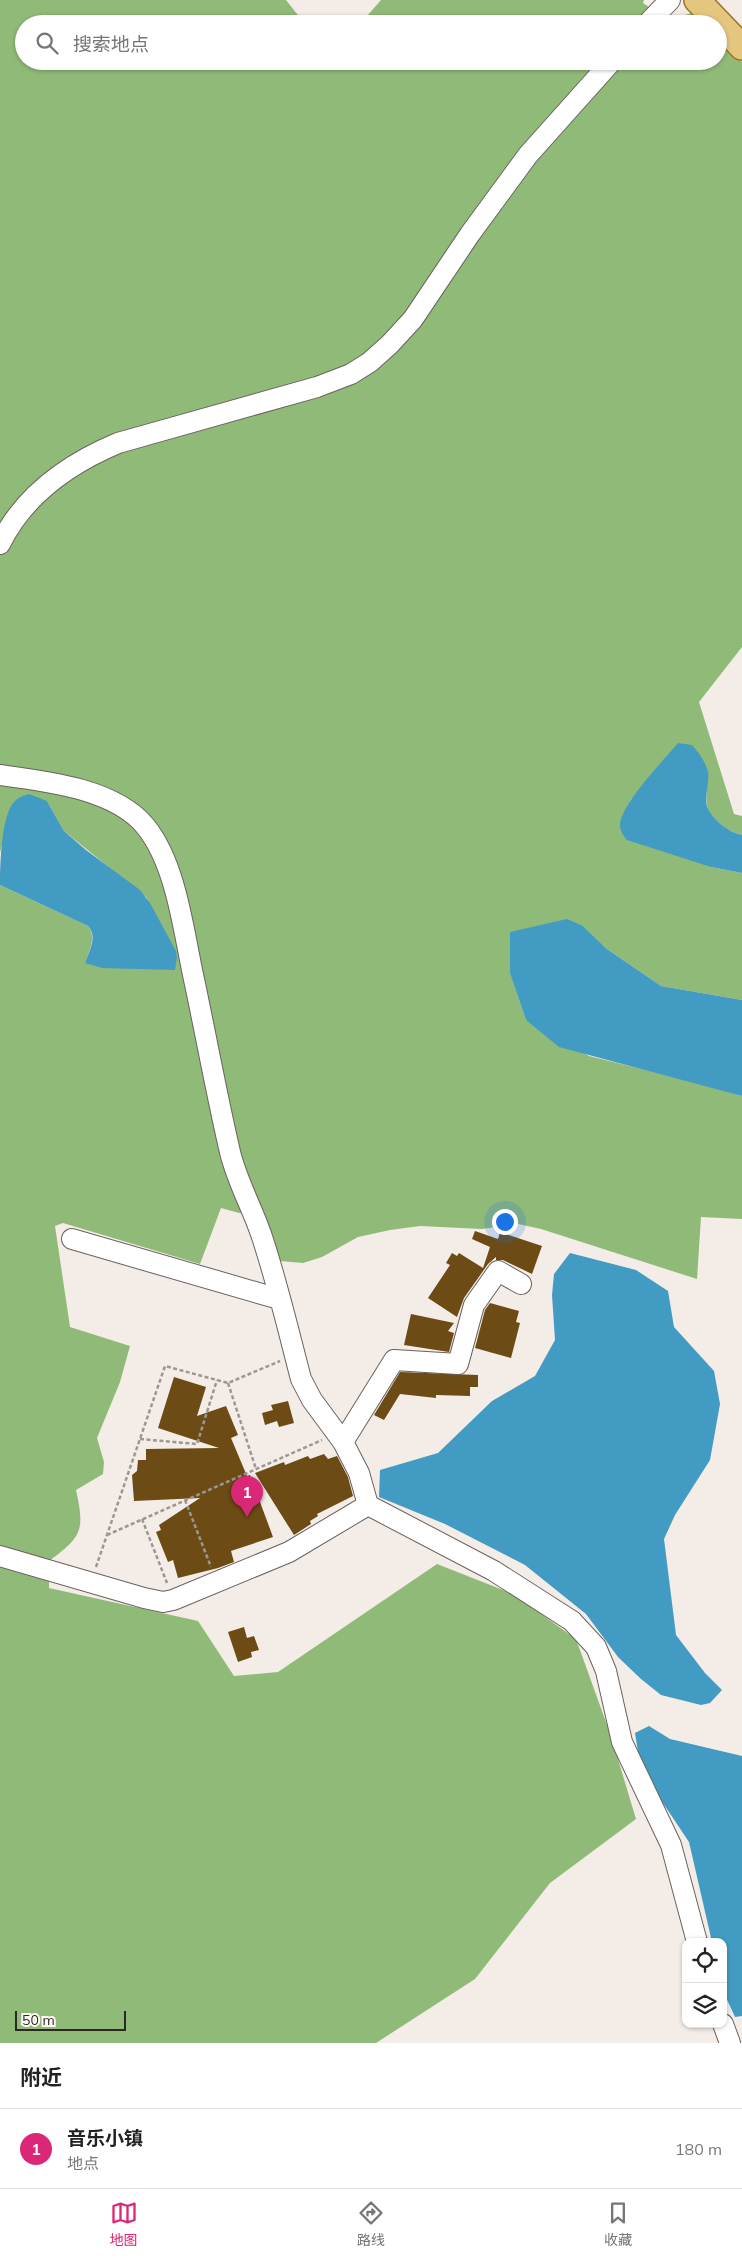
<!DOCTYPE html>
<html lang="zh">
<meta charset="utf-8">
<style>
:root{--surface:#fff;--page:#f6f6f6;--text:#222;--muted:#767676;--line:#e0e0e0;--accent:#db2777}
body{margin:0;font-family:Mulish,"Noto Sans SC",sans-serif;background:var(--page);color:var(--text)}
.controls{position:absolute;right:15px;bottom:15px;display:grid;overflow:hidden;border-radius:10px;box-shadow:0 1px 4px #0004}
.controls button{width:45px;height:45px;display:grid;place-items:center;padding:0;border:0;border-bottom:1px solid var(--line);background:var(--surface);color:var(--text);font:25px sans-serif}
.scale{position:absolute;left:15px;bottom:12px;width:111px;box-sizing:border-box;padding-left:5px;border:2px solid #2b2826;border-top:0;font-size:14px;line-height:18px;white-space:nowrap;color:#2b2826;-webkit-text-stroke:4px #fffaf7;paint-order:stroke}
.you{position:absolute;left:504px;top:1221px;width:18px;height:18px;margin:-12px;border:4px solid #fff;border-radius:50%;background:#1a73e8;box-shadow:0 0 0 8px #1a73e833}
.badge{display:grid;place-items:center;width:32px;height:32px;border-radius:50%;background:var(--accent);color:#fff;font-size:16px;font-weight:700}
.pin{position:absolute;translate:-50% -41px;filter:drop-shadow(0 1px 2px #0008)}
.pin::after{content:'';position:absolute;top:26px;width:18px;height:15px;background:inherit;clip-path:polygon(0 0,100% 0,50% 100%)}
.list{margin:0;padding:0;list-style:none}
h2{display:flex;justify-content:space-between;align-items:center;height:65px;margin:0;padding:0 20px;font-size:21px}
h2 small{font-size:16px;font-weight:400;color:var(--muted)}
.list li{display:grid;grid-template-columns:32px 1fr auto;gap:15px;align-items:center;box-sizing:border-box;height:80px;padding:0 20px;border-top:1px solid var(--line)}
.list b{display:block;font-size:19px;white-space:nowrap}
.list p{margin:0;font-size:16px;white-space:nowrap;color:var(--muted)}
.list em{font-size:16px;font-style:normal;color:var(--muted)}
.icon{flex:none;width:28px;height:28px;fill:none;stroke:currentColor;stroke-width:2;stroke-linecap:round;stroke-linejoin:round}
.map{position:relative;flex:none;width:742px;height:2043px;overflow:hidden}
.search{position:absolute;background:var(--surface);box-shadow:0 1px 4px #0004;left:15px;right:15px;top:15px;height:55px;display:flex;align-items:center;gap:12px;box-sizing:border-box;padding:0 18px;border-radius:28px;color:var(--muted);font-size:19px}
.sheet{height:145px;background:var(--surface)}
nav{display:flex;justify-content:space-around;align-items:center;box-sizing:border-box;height:70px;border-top:1px solid var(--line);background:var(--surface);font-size:14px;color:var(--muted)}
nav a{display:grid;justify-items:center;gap:2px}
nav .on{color:var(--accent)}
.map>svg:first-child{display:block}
.forest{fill:#90ba78}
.water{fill:#419bc2}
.building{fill:#6d4b15}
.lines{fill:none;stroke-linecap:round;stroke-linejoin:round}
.minor-casing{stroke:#69625e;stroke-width:22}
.major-casing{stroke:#997628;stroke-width:28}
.path{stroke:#9d9793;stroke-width:2.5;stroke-dasharray:4 2.5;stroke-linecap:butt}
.minor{stroke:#fff;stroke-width:20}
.major{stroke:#e5c67f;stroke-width:25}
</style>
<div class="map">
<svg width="742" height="2043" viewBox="0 0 742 2043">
<rect width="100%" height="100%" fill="#f4ece7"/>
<!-- forest -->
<path class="forest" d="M0,0h286l19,24h-281v37h694v-23l24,24v585l-43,55 35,112 8,2v19c-13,-3 -32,-16 -35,-30 -2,-9 1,-22 1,-32l-55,2 -23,26 81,66 31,6v127l-81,-14 -54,-37 -24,-23 -73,6v40l16,48 63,36 106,26 47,14v123l-41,-2 -4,62 -156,-50 -23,-5 -36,5 -62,-3 -30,4 -32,7 -36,20 -19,6 -23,-2 -18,-47 -23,-1 -18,-5 -21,56 -137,-41 -8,3 15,101 60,19 -10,36 -23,56 7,24 -1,12 -27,16c9,40 6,47 -27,71v27l149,33 36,55 44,-4 159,-108 76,30 63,45 35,97 25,83 -86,64 -75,96 -99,64h-376v-1158l88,41c9,11 1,25 -3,37l92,-6 -31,-60 -82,-66 -17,-30 -36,5 -11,47z
M381,0h263l-1,3 24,16 26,-6 11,11h-344z"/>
<!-- water -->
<path class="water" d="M678,743l14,2c7,8 13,16 16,27 2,10 -4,24 -1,34 5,14 22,26 35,29v38l-31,-6 -84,-27c-3,-4 -7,-9 -7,-14 -1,-20 44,-66 58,-83z
M29,794l18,7 17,30 22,19 54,40 10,13 26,48 1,6 -2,13 -73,-2 -17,-5c4,-12 13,-26 3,-37l-88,-41c0,-18 1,-72 15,-84 4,-4 9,-6 14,-7z
M567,919l16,7 24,23 54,37 81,14v96l-183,-49 -33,-27 -16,-47v-41z
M570,1253l66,17 32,21 6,36 40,44 6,33 -10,56 -35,55 -11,24 12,96 29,38 17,17 -12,13 -9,2 -40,-10 -20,-16 -23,-22 -32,-43 -61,-49 -80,-41 -66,-27 1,-27 58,-17 54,-52 43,-25 20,-36 -3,-45 2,-21z
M649,1726l21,13 72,17v260l-7,1 -12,-26v-49h-11l-23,-100 -48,-72 -6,-37z"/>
<!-- building -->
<path class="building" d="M475,1231l23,8 2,-7 42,14 -10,28 -29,-14h-7v-3l-8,7 -24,34 -7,19 -29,-19 22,-33 -4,-2 6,-10 5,3 2,-3 24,15 7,-21 -18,-8z
M490,1303l29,8 -3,11 4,1 -9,35 -36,-10 10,-38z
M411,1314l43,9 -6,8 6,2 -5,19 -45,-7z
M400,1372l78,3v12h-8v9l-34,-1v3l-36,-4 -16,26 -10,-5z
M174,1377l32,10 -9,29 29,-10 12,29 -7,3 16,38 3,-1 23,62 -42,14 3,11 -16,6 -40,10 -5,-18 -5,2 -12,-30 5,-2 -2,-5 41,-27 -66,3 -2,-26 5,-4 1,-11h8v-11l73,-1 -61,-20z
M288,1401l6,22 -15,4 -2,-6 -12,4 -3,-12 11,-3 -2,-5z
M324,1454l4,5 9,-3 11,21 5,19 -36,18 1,2 -8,5 1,3 -17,11 -39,-62 29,-11 1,3 23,-9 2,3z
M244,1627l3,11 7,-2 5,14 -8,2 1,5 -14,5 -10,-30z"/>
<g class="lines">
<!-- minor casing -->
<g class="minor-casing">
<path id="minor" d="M647,24l23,-24
M0,544c24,-49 68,-80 118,-101l199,-56 34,-13 19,-12 20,-18 23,-25 57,-85 58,-79 84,-94
M0,775c46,6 116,14 146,52 29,36 37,99 46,143 13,60 24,122 38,182 7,30 24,59 33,88 15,46 26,93 38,139l11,21 31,42 16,31 9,32 126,66 78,50 24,26 10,24 16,71 49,103 26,97
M72,1239l207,60
M343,1442l51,-82 64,4 16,-59 24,-34 23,13
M0,1556l144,42 19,4 10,-2 116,-48 79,-47
M723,2024l7,19"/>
</g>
<!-- major casing -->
<g class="major-casing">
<path id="major" d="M697,0l45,47"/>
</g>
<!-- path -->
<path class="path" d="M228,1383l28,86
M140,1439l57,5 20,-64
M185,1500l26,67
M142,1519l25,64
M107,1535l215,-95
M96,1567l69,-201 63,17 52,-22"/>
<!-- minor -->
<use href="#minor" class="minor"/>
<!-- major -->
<use href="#major" class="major"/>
</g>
</svg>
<div class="controls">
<button><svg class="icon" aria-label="locate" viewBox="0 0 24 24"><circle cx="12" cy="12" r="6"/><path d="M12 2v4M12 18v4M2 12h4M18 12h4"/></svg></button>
<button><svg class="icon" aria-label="layers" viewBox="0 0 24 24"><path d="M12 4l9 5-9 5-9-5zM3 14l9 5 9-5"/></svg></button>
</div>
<div class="scale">50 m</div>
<div class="you"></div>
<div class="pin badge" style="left:247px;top:1517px">1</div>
<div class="search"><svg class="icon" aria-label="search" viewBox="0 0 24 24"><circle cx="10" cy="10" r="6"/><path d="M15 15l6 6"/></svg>搜索地点</div>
</div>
<section class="sheet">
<h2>附近<small></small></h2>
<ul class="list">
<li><span class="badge">1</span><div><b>音乐小镇</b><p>地点</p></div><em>180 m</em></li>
</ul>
</section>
<nav>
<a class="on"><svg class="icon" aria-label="map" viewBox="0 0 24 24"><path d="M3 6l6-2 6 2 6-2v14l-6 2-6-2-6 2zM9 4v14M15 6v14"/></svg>地图</a>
<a><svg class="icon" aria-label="directions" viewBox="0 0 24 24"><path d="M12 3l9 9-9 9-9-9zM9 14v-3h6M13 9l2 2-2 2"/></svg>路线</a>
<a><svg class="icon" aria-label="saved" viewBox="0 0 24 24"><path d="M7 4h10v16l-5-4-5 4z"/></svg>收藏</a>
</nav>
